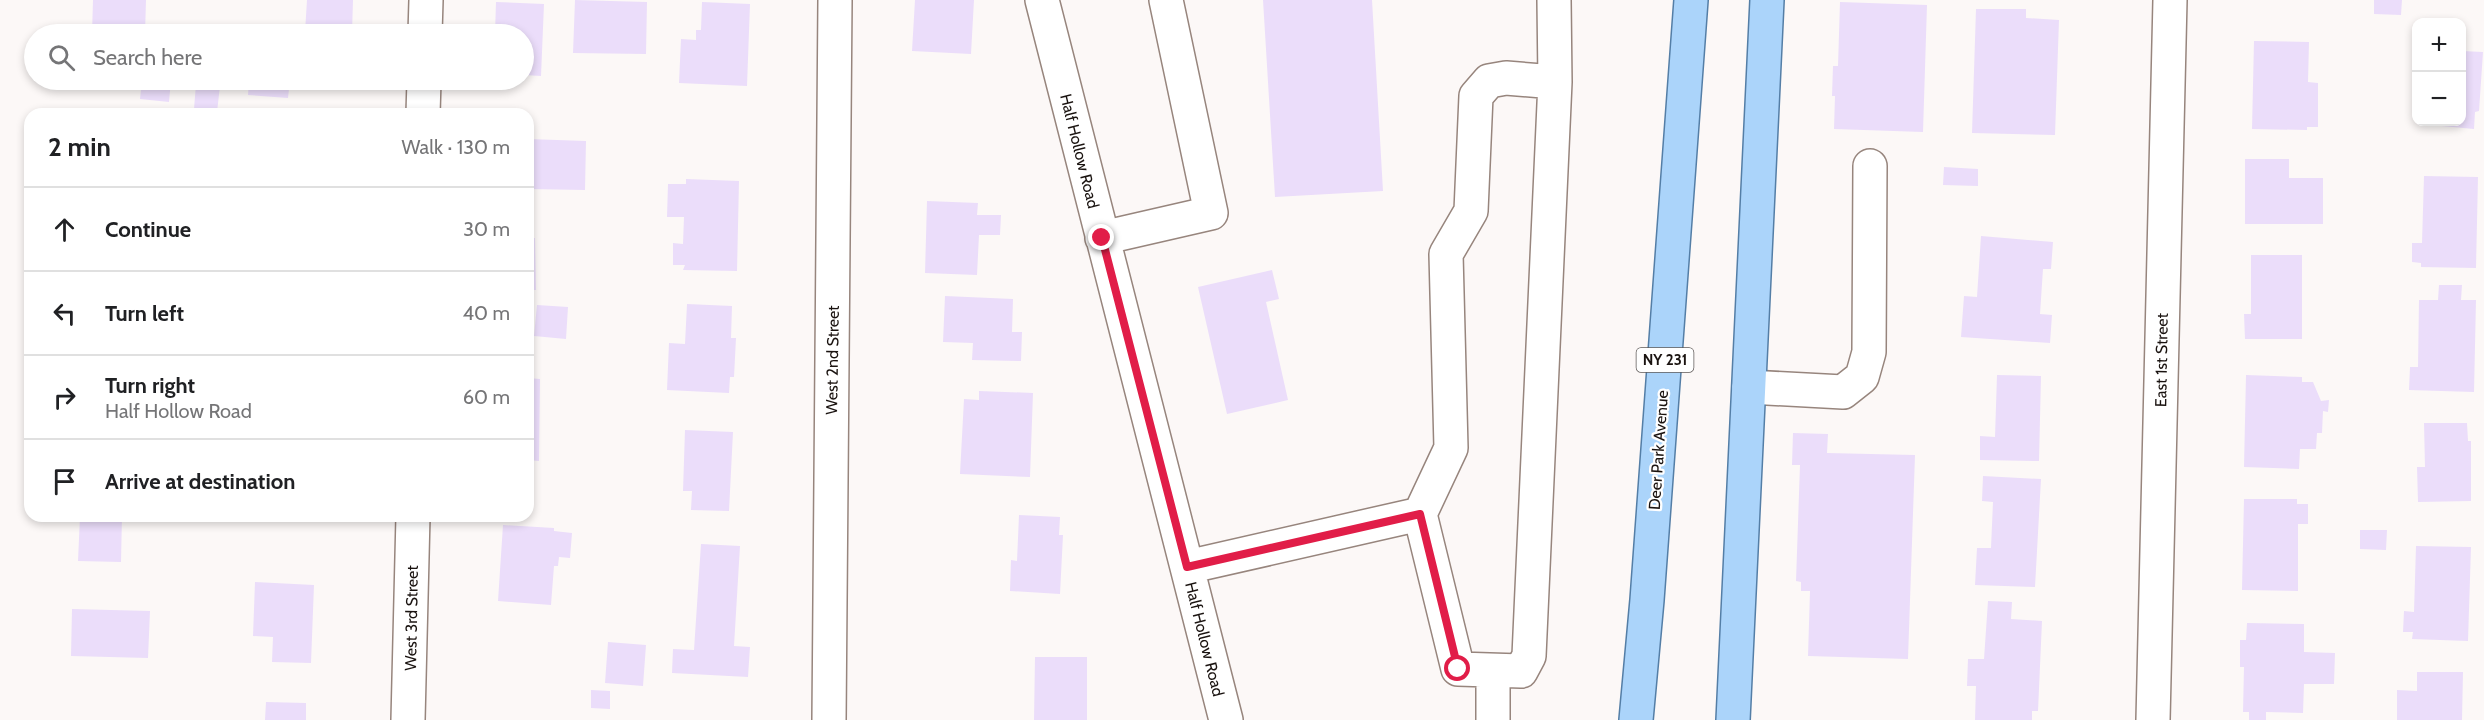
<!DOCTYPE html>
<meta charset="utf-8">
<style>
:root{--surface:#fff;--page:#f6f6f6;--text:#202124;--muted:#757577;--line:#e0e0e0}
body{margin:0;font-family:Cabin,sans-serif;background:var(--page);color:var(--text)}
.controls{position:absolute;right:18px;top:18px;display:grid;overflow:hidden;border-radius:12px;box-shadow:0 3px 9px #0003}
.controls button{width:54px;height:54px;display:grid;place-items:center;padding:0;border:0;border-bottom:2px solid var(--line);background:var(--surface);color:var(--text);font:30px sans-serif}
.stop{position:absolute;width:18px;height:18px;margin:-14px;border:4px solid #e11d48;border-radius:50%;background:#fff}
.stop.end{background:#e11d48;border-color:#fff;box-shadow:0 2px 6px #0008}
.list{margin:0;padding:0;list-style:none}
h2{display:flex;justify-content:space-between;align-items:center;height:78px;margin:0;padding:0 24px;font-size:26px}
h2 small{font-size:20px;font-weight:400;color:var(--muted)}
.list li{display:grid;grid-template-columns:39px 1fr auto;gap:18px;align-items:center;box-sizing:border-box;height:84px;padding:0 24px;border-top:2px solid var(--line)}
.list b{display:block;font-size:22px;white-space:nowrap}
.list p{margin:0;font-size:20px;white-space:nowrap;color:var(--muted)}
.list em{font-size:20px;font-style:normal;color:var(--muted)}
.icon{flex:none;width:33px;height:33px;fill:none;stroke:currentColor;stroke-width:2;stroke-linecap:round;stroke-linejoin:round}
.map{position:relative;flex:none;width:2484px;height:720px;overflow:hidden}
.search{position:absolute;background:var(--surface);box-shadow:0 3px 9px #0003;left:24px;top:24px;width:510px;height:66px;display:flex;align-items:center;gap:15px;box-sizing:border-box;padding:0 21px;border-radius:33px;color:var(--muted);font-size:22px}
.panel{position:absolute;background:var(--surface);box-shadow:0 3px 9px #0003;left:24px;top:108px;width:510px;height:414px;border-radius:18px}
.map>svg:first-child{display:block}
.building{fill:#ebddfa}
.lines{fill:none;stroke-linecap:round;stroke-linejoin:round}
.minor-casing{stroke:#97857d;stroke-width:36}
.major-casing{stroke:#547ea6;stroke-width:36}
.minor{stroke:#fff;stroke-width:33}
.major{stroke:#abd4fa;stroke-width:33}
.route{stroke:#e11d48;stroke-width:8}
.labels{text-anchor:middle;stroke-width:4.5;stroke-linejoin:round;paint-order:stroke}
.shield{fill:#fff;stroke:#5f5a58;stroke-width:1.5}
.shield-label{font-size:15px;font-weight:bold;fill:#1a1310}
.street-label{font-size:16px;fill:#1a1310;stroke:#fff}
</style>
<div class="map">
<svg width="2484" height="720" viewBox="0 0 2484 720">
<rect width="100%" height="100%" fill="#fcf8f7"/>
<!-- building -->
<path class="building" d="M93,0h53l-1,34h-53z
M307,0h46l-1,33 -39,1v-2h-8z
M575,0l72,2 -1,52 -73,-1z
M915,0h59l-3,54 -59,-3z
M1263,0h109l11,191 -108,6z
M2374,0h28l-1,15 -27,-1z
M496,2l48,2 -3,72 -17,-1v-41h-29z
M702,2l48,2 -3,82 -68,-3 2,-44 15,1v-10h5z
M1840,2l87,3 -4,127 -89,-3 1,-33h-3l1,-30h5z
M1976,9h50v9l33,2 -4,115 -83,-2z
M2254,41l55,1 -1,40 10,1v44h-11v3l-55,-1z
M2462,51l21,1 -4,59 -4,1 -1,17 -43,-4v-3h31z
M142,80h29l-2,22 -29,-3z
M249,80h41l-2,18 -40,-3z
M196,84l24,2 -3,26 -23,-3z
M528,139l58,2 -1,49 -57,-1z
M2245,159h44v19h34v46h-78z
M1944,167l34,2v17l-35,-1z
M2424,176l54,1 -2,91 -55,-1v-4l-9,-1v-19h10z
M686,179l53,2 -2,90 -54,-1 2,-5h-12v-22l10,1 1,-27h-17l1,-33h18z
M927,201l51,2 -1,12h24l-1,20h-21l-2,40 -52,-2z
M1981,236l72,6 -2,27h-8l-3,45 12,1 -2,28 -89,-6 3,-41 13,1z
M528,238h7l1,52h-8z
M2251,255h51v84h-57l-1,-25h7z
M1272,270l7,29 -13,3 22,98 -61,14 -29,-127z
M2439,285h23l-1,15h15l-2,92 -65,-2 1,-23h8l1,-67h19z
M945,296l68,3 -1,33h10l-1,29 -49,-1 1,-17 -30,-1z
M687,304l45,2 -1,32h5l-2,39h-4l-1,16 -62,-3 2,-47 16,1z
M537,305l31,2 -2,32 -32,-3z
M1997,375l44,1 -2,85 -59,-1v-24l15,1z
M2246,375l56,2v5h11l8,19 8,-1 -1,12 -5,-1 -1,22h-5l-1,16h-16l-1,20 -55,-2z
M528,378l12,1 -1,82 -11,-1z
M979,391l54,2 -3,84 -70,-3 4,-75 15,1z
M2424,423h43l1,18h3v60l-53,1 -1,-35h8z
M685,430l48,2 -4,79 -38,-1 1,-19h-9z
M1793,433l35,1 -1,19 88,2 -7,204 -100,-3 2,-65h-9v-9l-5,-1 4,-116h-8z
M1983,476l58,3 -6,108 -60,-2 2,-37h14l2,-46 -11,-1z
M2244,499h53v5h11v20h-10v67l-56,-1z
M1019,515l41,2 -1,18h4l-3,59 -50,-3 1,-31 6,1z
M80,516h42l-1,46 -43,-1z
M503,525l51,3v3l18,2 -2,25 -11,-1 -1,9h-4l-3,39 -53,-4z
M2360,530h27l-1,20 -26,-1z
M701,544l39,2 -6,100 16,1 -2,30 -76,-4 1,-24 21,1z
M2416,546l55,1 -3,94 -56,-2 1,-7h-10l1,-21 10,1z
M255,582l59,3 -3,78 -39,-1 1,-25 -20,-1z
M1988,601l24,1 -1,17 31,2 -4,90h-6v9h-57l1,-34h-9l1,-27h16z
M72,609l78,2 -2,47 -77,-2z
M2247,623l57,1v28l31,1 -1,31h-30l-1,29 -37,-1v8h-17v-8h-6l1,-45h-4v-27h6z
M608,642l38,3 -3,41 -38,-3z
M1035,657h52v63h-53z
M2417,672h46l-1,48h-65v-30l20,1z
M591,690l19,1v18l-19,-1z
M266,702l40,1v17h-41z"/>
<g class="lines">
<!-- minor casing -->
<g class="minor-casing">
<path id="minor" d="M1042,0l184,720
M1554,0l1,82 -26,574 -8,15 -63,-2 -38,-155 31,-66 -5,-194 25,-43 5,-115 13,-15 17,-3 49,4
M425,34l1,-34
M423,114l1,-34
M1102,238l109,-25 -45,-213
M1749,387l94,5 19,-15 7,-25 1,-186
M1187,567l233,-53
M408,720l5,-204
M829,720l6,-720
M1493,720v-49
M2153,720l17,-720"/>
</g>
<!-- major casing -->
<g class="major-casing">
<path id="major" d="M1636,720l11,-120 44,-600
M1733,720l34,-720"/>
</g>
<!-- minor -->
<use href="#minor" class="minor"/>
<!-- major -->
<use href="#major" class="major"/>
</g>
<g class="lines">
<!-- route -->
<path class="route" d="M1102,238l85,329 233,-53 38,155"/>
</g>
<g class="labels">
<!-- shield labels -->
<rect class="shield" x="1636.5" y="348" width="57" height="24" rx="4.5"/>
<g class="shield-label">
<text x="1665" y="365">NY 231</text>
</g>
<!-- street labels -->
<g class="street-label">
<text transform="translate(1080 151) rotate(76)" y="6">Half Hollow Road</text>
<text transform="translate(832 360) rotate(-89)" y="6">West 2nd Street</text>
<text transform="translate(2161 360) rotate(-89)" y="6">East 1st Street</text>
<text transform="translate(1658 450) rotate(-86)" y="6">Deer Park Avenue</text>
<text transform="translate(411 618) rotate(-89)" y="6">West 3rd Street</text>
<text transform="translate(1205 639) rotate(76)" y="6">Half Hollow Road</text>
</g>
</g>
</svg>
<div class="controls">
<button>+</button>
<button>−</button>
</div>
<div class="stop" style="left:1458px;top:669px"></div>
<div class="stop end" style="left:1102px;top:238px"></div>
<div class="search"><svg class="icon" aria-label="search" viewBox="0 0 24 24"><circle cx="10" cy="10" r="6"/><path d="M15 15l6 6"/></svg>Search here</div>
<section class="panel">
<h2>2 min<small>Walk · 130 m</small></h2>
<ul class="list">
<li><svg class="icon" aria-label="ahead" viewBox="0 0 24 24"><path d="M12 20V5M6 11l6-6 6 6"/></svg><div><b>Continue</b></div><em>30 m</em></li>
<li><svg class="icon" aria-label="left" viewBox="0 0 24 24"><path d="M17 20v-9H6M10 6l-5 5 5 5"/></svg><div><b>Turn left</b></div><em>40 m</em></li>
<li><svg class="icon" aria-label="right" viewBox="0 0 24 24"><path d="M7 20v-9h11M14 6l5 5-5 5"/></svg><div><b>Turn right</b><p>Half Hollow Road</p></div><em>60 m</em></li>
<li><svg class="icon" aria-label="arrive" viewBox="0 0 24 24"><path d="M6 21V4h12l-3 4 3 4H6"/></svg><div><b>Arrive at destination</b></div></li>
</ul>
</section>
</div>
